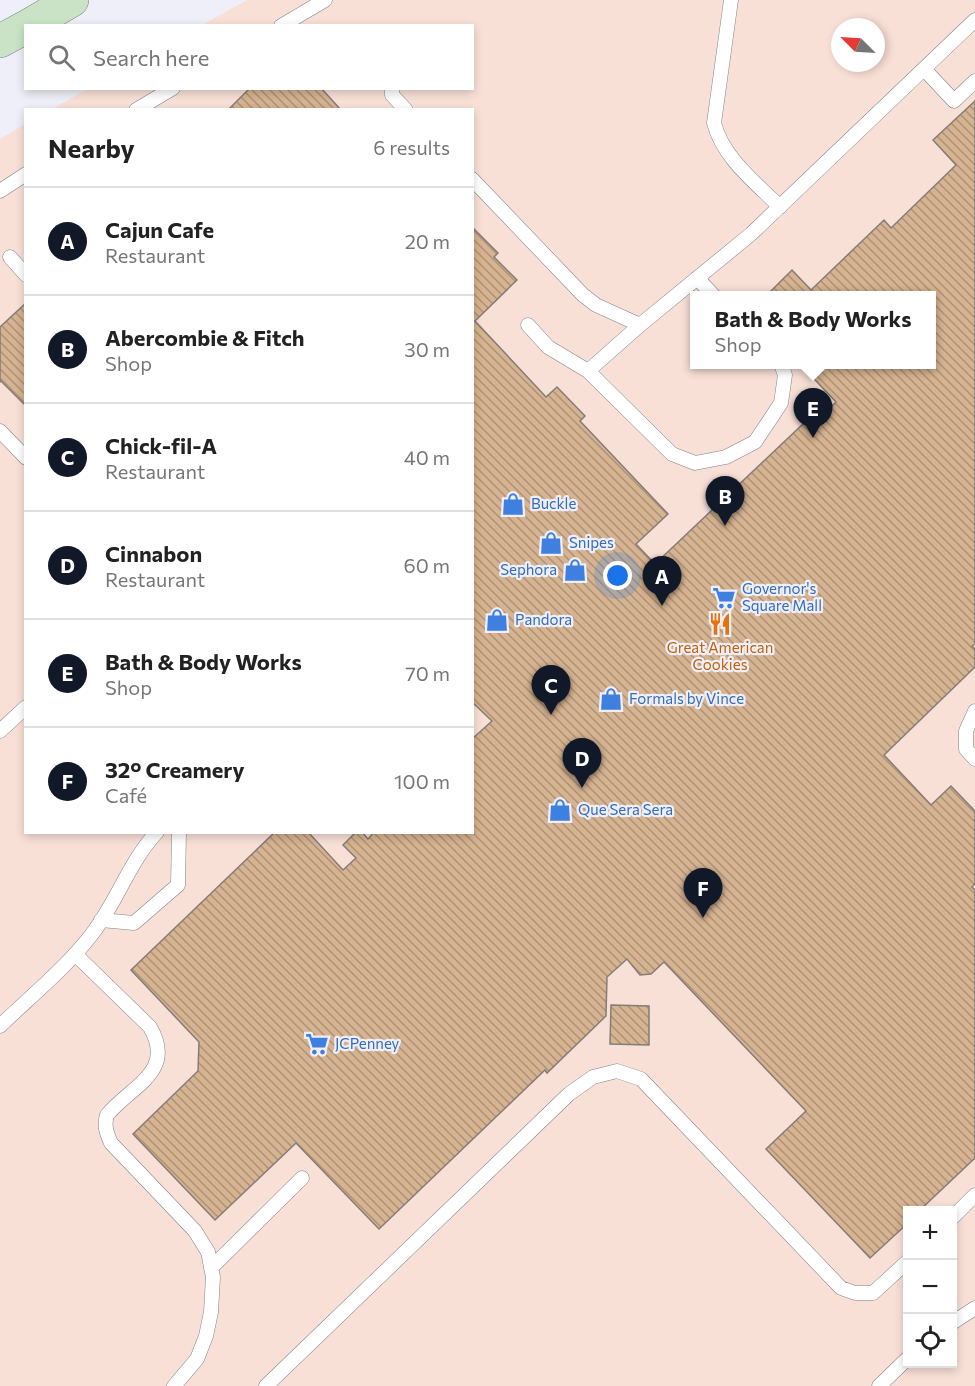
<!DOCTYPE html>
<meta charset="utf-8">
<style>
:root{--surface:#fff;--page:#f6f6f6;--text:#222;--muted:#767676;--line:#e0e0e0;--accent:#111827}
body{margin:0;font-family:Commissioner,sans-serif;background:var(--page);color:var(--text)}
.controls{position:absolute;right:18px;bottom:18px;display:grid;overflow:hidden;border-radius:0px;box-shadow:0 3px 9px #0003}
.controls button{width:54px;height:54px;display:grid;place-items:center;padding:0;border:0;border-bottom:2px solid var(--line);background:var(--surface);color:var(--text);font:30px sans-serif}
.compass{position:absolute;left:831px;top:18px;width:54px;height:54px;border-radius:50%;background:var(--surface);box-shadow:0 3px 9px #0003;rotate:294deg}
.you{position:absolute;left:618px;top:576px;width:21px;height:21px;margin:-15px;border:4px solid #fff;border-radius:50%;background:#1a73e8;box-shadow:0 0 0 9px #1a73e833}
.badge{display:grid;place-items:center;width:39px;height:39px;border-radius:50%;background:var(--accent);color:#fff;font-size:20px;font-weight:700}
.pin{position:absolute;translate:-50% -50px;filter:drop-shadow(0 2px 3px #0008)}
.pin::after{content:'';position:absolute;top:32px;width:21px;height:18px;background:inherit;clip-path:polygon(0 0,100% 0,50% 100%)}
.popup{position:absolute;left:690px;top:291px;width:246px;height:78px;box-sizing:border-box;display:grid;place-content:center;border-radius:0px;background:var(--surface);filter:drop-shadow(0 2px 4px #0005);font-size:20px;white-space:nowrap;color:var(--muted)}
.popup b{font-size:22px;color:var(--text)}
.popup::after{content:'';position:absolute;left:50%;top:100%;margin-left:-12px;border:12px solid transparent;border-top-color:var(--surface)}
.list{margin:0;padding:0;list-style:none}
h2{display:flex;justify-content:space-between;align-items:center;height:78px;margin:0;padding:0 24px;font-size:26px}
h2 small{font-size:20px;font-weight:400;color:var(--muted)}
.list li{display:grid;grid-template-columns:39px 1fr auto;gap:18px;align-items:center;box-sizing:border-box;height:108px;padding:0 24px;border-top:2px solid var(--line)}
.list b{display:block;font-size:22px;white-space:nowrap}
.list p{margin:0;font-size:20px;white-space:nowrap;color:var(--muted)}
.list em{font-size:20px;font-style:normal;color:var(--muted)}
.icon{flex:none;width:33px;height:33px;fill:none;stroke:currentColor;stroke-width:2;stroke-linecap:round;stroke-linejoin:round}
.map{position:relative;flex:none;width:975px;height:1386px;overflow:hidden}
.search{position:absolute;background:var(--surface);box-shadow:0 3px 9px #0003;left:24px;top:24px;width:450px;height:66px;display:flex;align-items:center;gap:15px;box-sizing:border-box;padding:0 21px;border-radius:0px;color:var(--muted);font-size:22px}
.panel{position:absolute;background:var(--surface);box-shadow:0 3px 9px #0003;left:24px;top:108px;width:450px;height:726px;border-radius:0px}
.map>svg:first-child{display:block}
.commercial{fill:#f9e0d7;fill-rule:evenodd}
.building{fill:url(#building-back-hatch);stroke:#837d77;stroke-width:1.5}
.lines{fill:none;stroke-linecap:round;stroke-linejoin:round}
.lane-casing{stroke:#82828a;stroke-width:15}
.secondary-casing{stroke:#82828a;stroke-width:34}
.lane{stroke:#fff;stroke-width:14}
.secondary{stroke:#cae3c6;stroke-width:33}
.labels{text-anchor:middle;stroke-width:4.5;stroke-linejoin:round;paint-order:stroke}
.shop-label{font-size:15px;fill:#366cbe;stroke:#eeeff8;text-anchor:start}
.food-label{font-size:15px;fill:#c56008;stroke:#eeeff8}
</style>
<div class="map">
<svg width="975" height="1386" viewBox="0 0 975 1386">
<defs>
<pattern id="building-back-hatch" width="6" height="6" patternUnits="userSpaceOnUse" patternTransform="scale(1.5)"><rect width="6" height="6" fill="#d6b391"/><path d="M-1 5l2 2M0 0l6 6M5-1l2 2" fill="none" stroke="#ae9277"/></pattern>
</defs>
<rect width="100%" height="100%" fill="#eeeff8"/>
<!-- commercial -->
<path class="commercial" d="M247,0h728v1386h-975v-1247l25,-15 1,708h446v-722l-420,-1 37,-21h383v-62l-270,-1zM840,27h36v36h-36zM694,296h238v68h-238zM908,1210h44v154h-44z"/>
<!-- building -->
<path class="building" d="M250,88h71l20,22h-113z
M975,101v543l-3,2 3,3v18l-91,88 47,50 20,-19 24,25v73l-3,3 3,3v268l-55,52h-12v13l-38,35 -104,-109 40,-38 -142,-149 -13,12 -11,1 -13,-16 -20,18 -1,39 -59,57 -2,-3 -166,159 -83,-86 -81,77 -82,-86 65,-63 1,-29 -68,-72 144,-138h33l35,38 13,-12 -13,-13 13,-13h6l6,7 6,-7h98v-93l20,-18 -20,-19v-475l26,26 -4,4 23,23 -42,41 71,76 11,-10 28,29 -5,5 88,93 -32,30 19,20 150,-142 -8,-8 15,-14 13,13 11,-11 -36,-38h132v-68h-166l26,-26 19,20 73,-70 7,8 65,-63 -23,-25z
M26,303v103l-25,-25 -1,1v-55z
M611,1005l38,1v39l-39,-1z"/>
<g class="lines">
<!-- lane casing -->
<g class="lane-casing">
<path id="lane" d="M731,0l-17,123c9,35 41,59 66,84
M281,26l44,-26
M924,69l30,32 21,-20
M392,88v7l14,15
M136,110l37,-22
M472,179l111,116 13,10 44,20
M0,191l26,-17
M10,257l16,18
M697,278l17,18
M528,325l20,22 40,24
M781,364l4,11 -4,28 -26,39 -29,15 -31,6 -23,-9 -84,-83 52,-46 111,-91 224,-214
M0,431l26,27
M975,711l-9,20v18l9,10
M0,731l26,-24
M101,920l33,3 44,-38 1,-53
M75,954l75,73c26,45 -18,58 -43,88 -3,10 -1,17 4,28l84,88 13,21 5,25 -2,35 -5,24 -9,23 -23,27
M0,1026c31,-30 66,-58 92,-92 25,-32 37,-72 65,-102
M952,1218l23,-23
M211,1268l91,-90
M952,1323l23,-15
M266,1386l303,-292 24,-17 24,-6 24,8 200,209 14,5h18l35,-32
M879,1386l29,-28"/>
</g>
<!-- secondary casing -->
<g class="secondary-casing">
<path id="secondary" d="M28,26l44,-26
M0,41l26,-14"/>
</g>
<!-- lane -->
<use href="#lane" class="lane"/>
<!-- secondary -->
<use href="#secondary" class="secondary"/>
</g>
<!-- icons -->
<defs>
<g id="shop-bare" transform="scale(1.8)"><path d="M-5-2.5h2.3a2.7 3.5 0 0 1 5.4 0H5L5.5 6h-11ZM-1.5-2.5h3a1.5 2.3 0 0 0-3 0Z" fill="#3f7fe0" stroke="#eeeff8" stroke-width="2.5" paint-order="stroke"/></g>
<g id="supermarket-bare" transform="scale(1.8)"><path d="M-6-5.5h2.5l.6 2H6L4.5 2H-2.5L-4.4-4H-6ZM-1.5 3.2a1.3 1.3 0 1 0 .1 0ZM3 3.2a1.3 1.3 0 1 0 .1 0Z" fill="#3f7fe0" stroke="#eeeff8" stroke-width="2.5" paint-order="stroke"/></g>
<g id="restaurant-bare" transform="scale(1.8)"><path d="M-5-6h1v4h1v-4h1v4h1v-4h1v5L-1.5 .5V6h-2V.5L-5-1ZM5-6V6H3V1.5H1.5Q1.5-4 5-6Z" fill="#e8710a" stroke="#eeeff8" stroke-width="2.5" paint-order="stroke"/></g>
</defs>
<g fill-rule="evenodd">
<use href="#shop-bare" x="513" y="504"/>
<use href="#shop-bare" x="551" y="543"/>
<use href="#shop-bare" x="575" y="570"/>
<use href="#supermarket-bare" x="724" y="598"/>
<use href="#shop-bare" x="497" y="620"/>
<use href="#restaurant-bare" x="720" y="624"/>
<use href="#shop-bare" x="611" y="699"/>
<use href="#shop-bare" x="560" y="810"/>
<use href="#supermarket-bare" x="317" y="1044"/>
</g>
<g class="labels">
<!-- shop labels -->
<g class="shop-label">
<text x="531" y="509">Buckle</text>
<text x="569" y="548">Snipes</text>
<text x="557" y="575" text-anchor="end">Sephora</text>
<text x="742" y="594">Governor's<tspan x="742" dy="17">Square Mall</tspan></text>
<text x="515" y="625">Pandora</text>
<text x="629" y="704">Formals by Vince</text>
<text x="578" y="815">Que Sera Sera</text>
<text x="335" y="1049">JCPenney</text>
</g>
<!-- food labels -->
<g class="food-label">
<text x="720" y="653">Great American<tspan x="720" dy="17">Cookies</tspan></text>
</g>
</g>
</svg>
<div class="controls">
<button>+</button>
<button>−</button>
<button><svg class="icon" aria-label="locate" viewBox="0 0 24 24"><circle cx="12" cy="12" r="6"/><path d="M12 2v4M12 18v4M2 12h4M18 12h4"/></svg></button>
</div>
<svg class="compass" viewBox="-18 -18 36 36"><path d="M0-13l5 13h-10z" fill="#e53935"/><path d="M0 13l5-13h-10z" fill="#767676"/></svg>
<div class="you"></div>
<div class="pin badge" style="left:662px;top:606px">A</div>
<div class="pin badge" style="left:725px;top:526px">B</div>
<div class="pin badge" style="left:551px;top:715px">C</div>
<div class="pin badge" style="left:582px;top:788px">D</div>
<div class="pin badge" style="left:813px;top:438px">E</div>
<div class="popup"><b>Bath &amp; Body Works</b>Shop</div>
<div class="pin badge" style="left:703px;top:918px">F</div>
<div class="search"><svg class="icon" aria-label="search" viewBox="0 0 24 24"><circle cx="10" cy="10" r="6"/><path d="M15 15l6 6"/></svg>Search here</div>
<section class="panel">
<h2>Nearby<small>6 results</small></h2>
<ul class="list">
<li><span class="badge">A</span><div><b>Cajun Cafe</b><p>Restaurant</p></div><em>20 m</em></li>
<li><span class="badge">B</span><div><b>Abercombie &amp; Fitch</b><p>Shop</p></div><em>30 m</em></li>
<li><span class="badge">C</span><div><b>Chick-fil-A</b><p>Restaurant</p></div><em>40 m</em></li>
<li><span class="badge">D</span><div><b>Cinnabon</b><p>Restaurant</p></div><em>60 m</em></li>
<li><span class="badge">E</span><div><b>Bath &amp; Body Works</b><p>Shop</p></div><em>70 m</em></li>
<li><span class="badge">F</span><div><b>32° Creamery</b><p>Café</p></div><em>100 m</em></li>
</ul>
</section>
</div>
